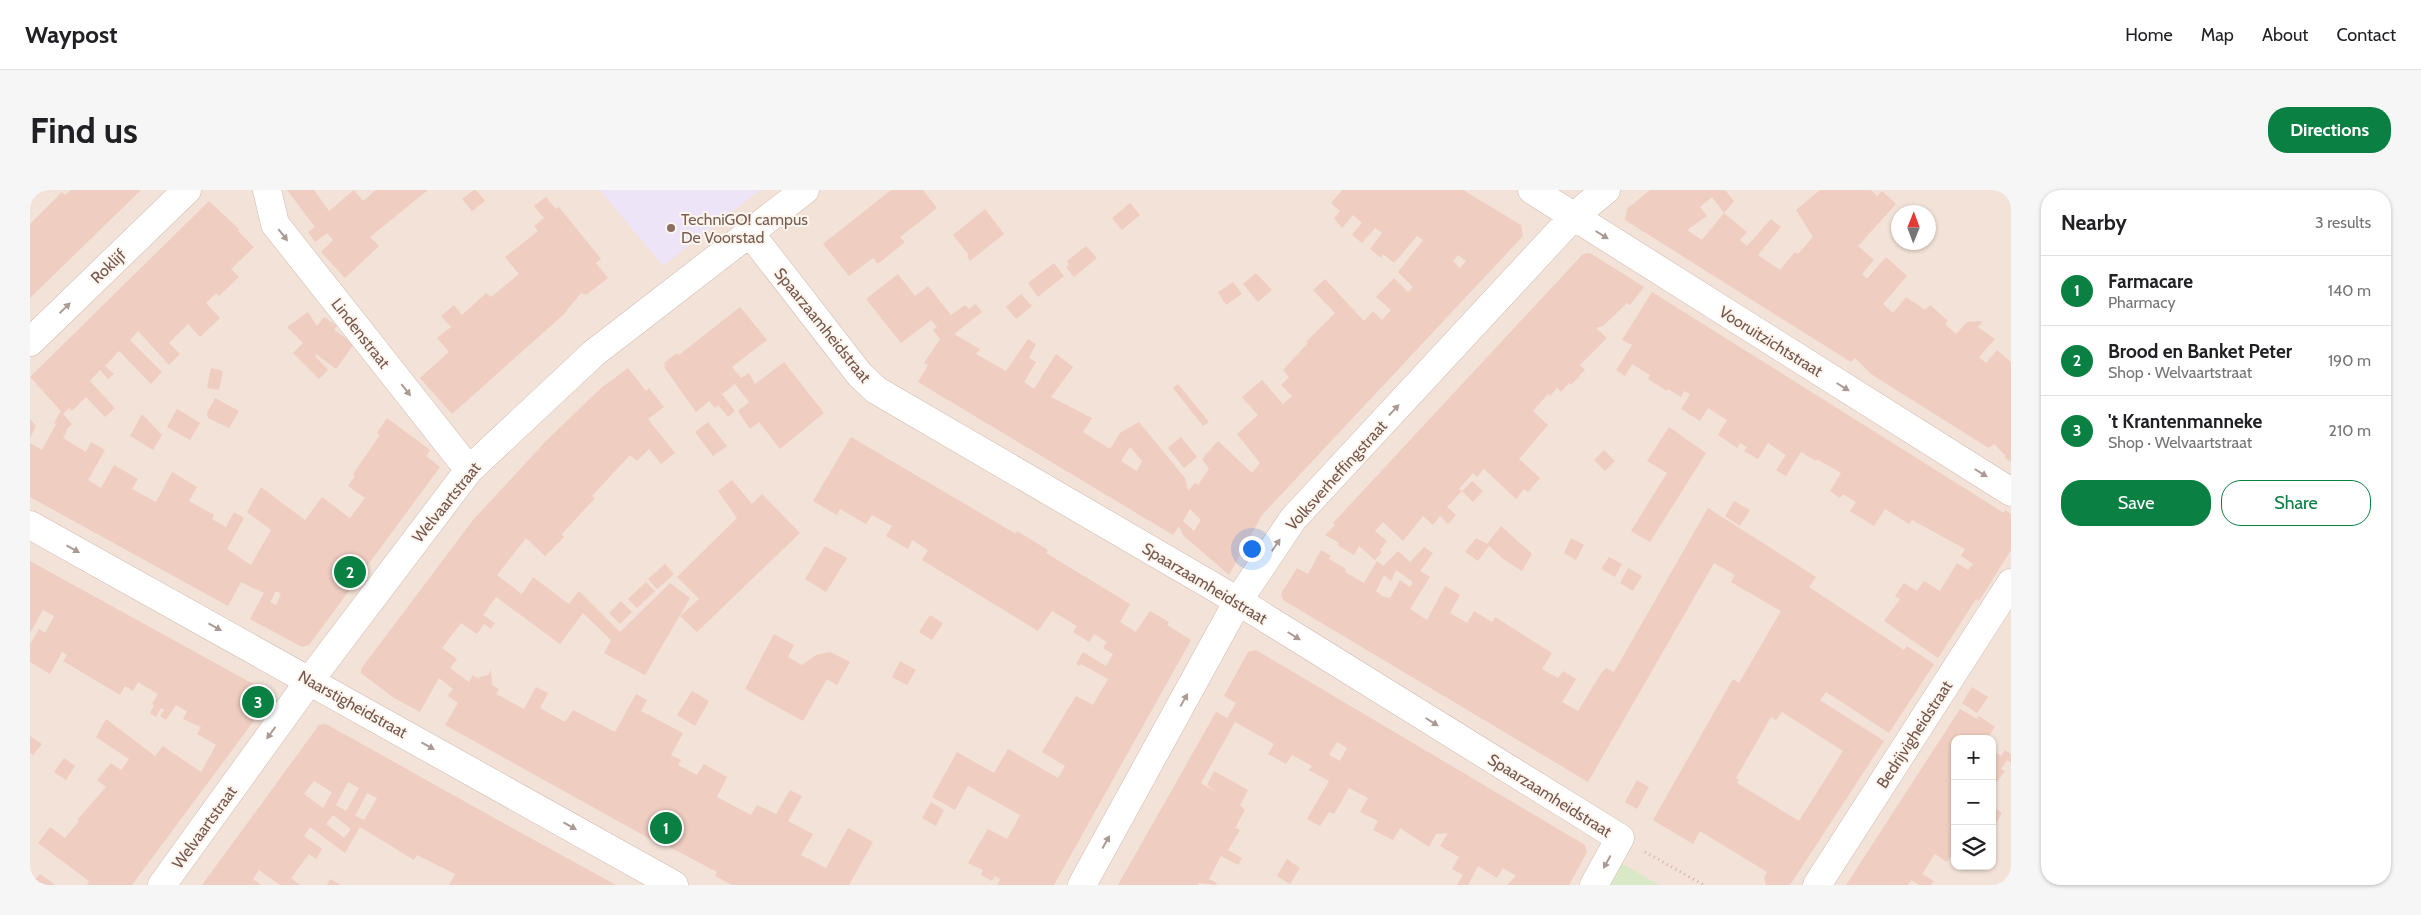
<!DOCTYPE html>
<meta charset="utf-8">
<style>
:root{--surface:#fff;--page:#f6f6f6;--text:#202124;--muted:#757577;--line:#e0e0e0;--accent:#0b8043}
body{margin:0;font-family:Cabin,sans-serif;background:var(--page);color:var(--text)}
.controls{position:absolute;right:15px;bottom:15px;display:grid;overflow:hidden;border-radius:10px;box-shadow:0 1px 4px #0004}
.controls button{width:45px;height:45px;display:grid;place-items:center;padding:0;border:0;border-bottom:1px solid var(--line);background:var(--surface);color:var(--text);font:25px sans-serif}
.compass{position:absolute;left:1861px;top:15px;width:45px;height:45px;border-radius:50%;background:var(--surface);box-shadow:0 1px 4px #0004;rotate:1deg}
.you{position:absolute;left:1221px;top:358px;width:18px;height:18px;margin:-12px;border:4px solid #fff;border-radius:50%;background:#1a73e8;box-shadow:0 0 0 8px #1a73e833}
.badge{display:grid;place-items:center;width:32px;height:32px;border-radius:50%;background:var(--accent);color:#fff;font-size:16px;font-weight:700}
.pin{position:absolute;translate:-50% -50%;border:2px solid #fff;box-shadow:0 1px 5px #0006}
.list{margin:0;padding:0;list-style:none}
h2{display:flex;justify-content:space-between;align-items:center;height:65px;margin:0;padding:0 20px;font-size:21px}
h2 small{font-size:16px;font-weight:400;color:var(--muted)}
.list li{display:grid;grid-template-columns:32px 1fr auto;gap:15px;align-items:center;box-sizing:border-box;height:70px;padding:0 20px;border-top:1px solid var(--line)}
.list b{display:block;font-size:19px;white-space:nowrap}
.list p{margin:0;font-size:16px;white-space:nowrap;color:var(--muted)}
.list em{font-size:16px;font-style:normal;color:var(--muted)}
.actions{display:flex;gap:10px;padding:15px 20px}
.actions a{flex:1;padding:11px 0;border:1px solid var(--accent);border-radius:20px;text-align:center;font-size:18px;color:var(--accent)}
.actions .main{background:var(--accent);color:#fff}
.icon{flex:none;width:28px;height:28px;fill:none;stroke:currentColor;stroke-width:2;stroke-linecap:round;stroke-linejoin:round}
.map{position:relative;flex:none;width:1981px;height:695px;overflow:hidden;border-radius:20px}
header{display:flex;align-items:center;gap:30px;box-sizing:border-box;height:70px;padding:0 25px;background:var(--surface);border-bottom:1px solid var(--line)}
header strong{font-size:24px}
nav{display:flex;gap:28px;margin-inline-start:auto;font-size:18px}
.intro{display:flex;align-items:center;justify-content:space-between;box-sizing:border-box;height:120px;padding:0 30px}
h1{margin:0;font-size:35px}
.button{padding:12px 22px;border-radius:20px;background:var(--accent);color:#fff;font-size:18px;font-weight:700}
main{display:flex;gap:30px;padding:0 30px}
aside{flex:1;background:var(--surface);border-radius:20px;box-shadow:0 1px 4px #0004}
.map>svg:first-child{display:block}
.residential{fill:#f3e2d7;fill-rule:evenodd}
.education{fill:#eee4f8}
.green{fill:#d9e8c7}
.building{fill:#efcdc1;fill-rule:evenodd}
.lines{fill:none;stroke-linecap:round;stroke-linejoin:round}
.street-casing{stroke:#cfbab1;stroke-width:29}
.path{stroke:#d4b0a4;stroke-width:3;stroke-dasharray:1 4;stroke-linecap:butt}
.street{stroke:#fff;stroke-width:28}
.oneway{fill:#ac9a94}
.education-dot{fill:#8d6e63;stroke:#fef6ee;stroke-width:2}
.labels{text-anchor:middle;stroke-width:4;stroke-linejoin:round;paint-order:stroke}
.education-label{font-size:16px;fill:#785e54;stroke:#fef6ee;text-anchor:start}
.street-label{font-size:16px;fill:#74564d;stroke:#fef6ee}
</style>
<header>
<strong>Waypost</strong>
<nav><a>Home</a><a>Map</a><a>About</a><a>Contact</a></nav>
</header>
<div class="intro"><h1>Find us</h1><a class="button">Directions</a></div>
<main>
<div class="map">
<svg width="1981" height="695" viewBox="0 0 1981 695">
<rect width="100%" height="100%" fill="#fbf1e8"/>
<!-- residential -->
<path class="residential" d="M0,0h1981v695h-1981zM1868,22h30v30h-30zM1925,549h37v127h-37z"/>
<!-- education -->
<path class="education" d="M570,0h160l-97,76z"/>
<!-- green -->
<path class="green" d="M1589,672l40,23h-53z"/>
<!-- building -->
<path class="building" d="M41,0h70l-111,108v-74l32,-32 3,3z
M257,0h27l15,21 25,-21 9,11 13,-11h52l-58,47 9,9 -34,32 -24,-26 12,-12 -6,-7 -12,9 -7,-10 7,-5z
M444,0h2l9,11 -13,10 -10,-12z
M861,0h32l14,18 -37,29 5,5 -27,22 -5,-6 -24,18 -26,-32z
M1312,0h121l58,35 2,11 -261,279 -33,60 -46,-40 -4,-9 -6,9 -255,-153 10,-17 -4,-2 16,-24 -7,-9 4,-3 -6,-7 -30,23 -35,-44 32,-25 17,22 13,-10 23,29 14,-10 4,4 7,-5 6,8 -28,22 26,15 -4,5 30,17 22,-32 8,5 -7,14 7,4 -12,20 10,7 22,-35 17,13 -22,30 41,21 -9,14 27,17 10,-16 19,-11 46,56 3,13 7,-8 3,2 11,-16 -7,-10 16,-18 34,32 8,-10 -23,-29 21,-19 -16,-18 20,-17 21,24 9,-8 -11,-11 8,-8 -6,-7 25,-27 -2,-1 29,-29 -22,-23 12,-11 39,42 9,-10 9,9 9,-10 -15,-13 18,-19 14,14 5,-5 -15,-15 25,-32 -6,-4 -23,27 -11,-9 -2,4 -11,-9 12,-16 -7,-5 -13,15 -10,-8 10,-12 -9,-8 -11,13 -8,-10 6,-7 -9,-8zM1428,65l8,6 -6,7 -7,-7zM1100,257l12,14 -5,10 -16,-10zM1160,319l11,11 -7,11 -11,-10z
M1620,0h75l9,11 -10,12 -12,-16 -12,10 7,9 -20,14 15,10 22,-27 23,19 -7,8 7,6 24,-27 10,8 -23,28 22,15 15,-18 3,2 15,-17 -17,-27 24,-20h51l6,6 5,-5 14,13 -38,42 16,14 -12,14 5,5 19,-22 21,19 -24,28 10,9 13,-16 19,13 5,-5 18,16 -3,3 11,10 11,-12 16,-1 -5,6 17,12 -16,18 7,6 11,-13 14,12v100l-7,-5 2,-1 -12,-12 -5,4 -2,-1 -116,-73 -16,-16 -4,4 -226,-142 2,-11z
M516,7l10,12 3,-2 42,52 -5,4 12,15 -22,17 -5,-2 -18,22 -111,99 -32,-36 29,-26 -12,-14 14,-11 -10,-11 13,-11 8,10 24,-22 5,4 28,-23 -14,-17 33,-26 -4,-5 10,-8 -10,-12z
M179,11l30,28 -1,2 16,16 -23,22 8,8 -20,19 -3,-3 -10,10 14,15 -20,19 -12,-13 -19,19 11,11 -11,11 -31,-34 -8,9 32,32 -11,12 -32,-33 -14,15 9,8 -6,5 -8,-9 -10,11 25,27 -10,9 -19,-20 -14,14 -3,-3 -6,6 9,10 -6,6 1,1 -4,7 23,14 5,-10 14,8 -17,30 13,8 13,-23 24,14 -6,10 24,13 16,-30 25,15 -8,14 25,14 -2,4 14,8 8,-15 10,6 -17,31 24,16 20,-35 -24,-18 14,-25 44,33 17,-23 28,21 15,-20 -17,-12 7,-10 -2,-2 27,-39 -3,-2 10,-15 43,32 -4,6 14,11 -131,178 -7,2 -52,-28 14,-26 -23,-11 -13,24 -198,-109v-54l12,7 14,-26 -2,-1 7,-12 -31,-34zM246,401l5,3 -5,11 -6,-3z
M1100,13l10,12 -18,15 -10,-12z
M955,19l19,25 -34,27 -3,-5 2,-1 -16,-20z
M1056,56l11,12 -23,19 -8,-10 3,-3 -2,-3z
M1560,63l54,34 -14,18 -3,-2 -24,23 -7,2 11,10 -27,27 5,5 -14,15 -2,-2 -8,9 -4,-4 -7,8 -2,-2 -15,17 15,14 -29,34 21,19 -12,14 -4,-3 -8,10 -32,-30 -7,8 -4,-4 -14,16 3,2 -15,16 9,8 -8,9 -8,-8 -7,9 -10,-9 -20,25 -20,-19 -8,9 12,10 -7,9 2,2 -7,8 -16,-14 -5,9 -17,-10 2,-2 -14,-8 10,-10 -2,-2 250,-269z
M1024,73l10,13 -26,21 -10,-14z
M1226,83l16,17 -14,12 -15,-18z
M1203,92l9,12 -16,11 -8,-13z
M1622,102l352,221 1,-3 6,4v36l-32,51 -3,-2 -38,59 -54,-37 16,-22 -5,-3 9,-13 13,8 7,-10 16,10 17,-28 11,7 5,-6 -12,-8 4,-7 -53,-29 -3,4 -24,-15 -11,17 -24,-15 6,-9 -13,-8 -3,4 -10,-7 11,-18 -24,-14 -1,2 -15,-9 -15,24 -10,-6 10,-15 -18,-12 -10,16 -14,-8 3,-4 -7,-4 -3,5 -19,-13 9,-15 -19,-12 -8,13 -19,-12 9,-15 -6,-3 -3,6 -13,-8 -1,2 -19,-12 2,-4 -18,-11 -7,12 -9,-6 16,-25 -10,-5z
M991,104l11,12 -16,13 -10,-12z
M710,117l27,33 -35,27 9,11 8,-5 6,11 29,-22 40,51 -44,36 -21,-27 -9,7 -12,-18 11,-9 -14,-18 -13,10 13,17 -7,6 -10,-12 -3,3 -6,-7 -13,11 -32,-45 2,-2 -2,-2 13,-10 2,2z
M278,122l9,14 7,-9 13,9 -3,4 20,14 -18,25 -20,-15 -1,2 13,14 -9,9 -26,-26 10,-10 -16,-16z
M181,178l12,3 -4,19 -12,-2z
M598,178l18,23 3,-3 15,19 -16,12 27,34 -14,11 -12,-15 -12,12 -7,-6 -38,41 3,2 -33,36 2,3 -19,19 -19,-18 -29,37 25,19 11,-17 36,27 10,-13 41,41 50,-49 20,15 -45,77 -41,-22 7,-13 -28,-27 -23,31 -64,-47 -13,18 12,8 -4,6 -7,-5 -7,10 -16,-11 -19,25 15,11 -7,9 19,14 4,-7 4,3 11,-3 3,-5 1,15 7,4 -3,5 28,15 12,-22 12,6 -8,15 25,14 8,-12 42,22 21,-38 11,6 -6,11 42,22 -12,22 10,5 -3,5 19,10 7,-11 23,13 -10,20 34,18 6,-10 19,9 14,-24 12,6 -14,25 25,13 -12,21 25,13 22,-40 25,14 -24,43h-117l-17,-9 2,-4 -55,-29 -1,2 -216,-120 13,-22 -10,-7 5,-7 -14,-11 -19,34 -26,-14 -33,-25v-4l15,-20 97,-129 74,-80 54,-52z
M1148,194l31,38 -6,4 -30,-38z
M185,208l24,13 -10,17 -21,-10 -1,-5z
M147,219l23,14 -10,17 -23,-13z
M112,224l20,21 -9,15 -23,-14z
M0,229l6,7 -6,12z
M678,232l19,24 -14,10 -18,-24z
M1639,237l37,26 -56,89 -19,-11 36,-58 -20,-12z
M821,247l165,97 1,-3 31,19 -2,3 84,51 -10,18 16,10 14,-21 19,11 -2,3 24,15 -137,245h-57l3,-6 -5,-3 -3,5 -11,-6 2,-5 -15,-7 20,-34 19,10 13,-24 -52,-29 -13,24 -23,-13 25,-45 37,21 14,-24 50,29 7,-12 -23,-14 34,-56 17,9 15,-26 -27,-15 -1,2 -4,-2 7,-12 23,14 7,-12 -10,-6 4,-6 -13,-8 -5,8 -16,-10 4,-6 -25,-15 -14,20 -116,-71 6,-10 -16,-10 -4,9 -22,-13 6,-10 -20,-11 -6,9 -26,-15 -3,6 -24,-14z
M1151,247l16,20 -13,11 -16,-20z
M1574,260l11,11 -10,10 -11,-11z
M702,290l20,24 10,-10 38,39 -103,99 -17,-16 19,-17 -22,-22 60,-59 -19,-27z
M1442,291l11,10 -10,11 -11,-11z
M1704,311l16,9 -10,16 -15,-10z
M1678,318l108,69 -7,10 95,63 3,-4 27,18 -45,69 -63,-41 -6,8 64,41 -94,144h-24l-2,-7 3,-6 -67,-41 -7,13 -40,-24 80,-141 6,4 42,-72 -50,-29 4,-7 -21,-12 -126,219 -305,-182 -2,-6 16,-26 11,6 13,-24 10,6 -2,3 17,10 -1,3 19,11 13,-22 6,5 15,-15 12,11 14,-15 9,6 -13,18 10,6 -20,32 17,11 18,-34 15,9 -10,18 17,10 7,-12 18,11 3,-5 57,36 -10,16 16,9 5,-7 13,8 -14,23 16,9 24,-39 4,-4 8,4zM1366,380l17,12 -3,5 -10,-7 -10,18 -8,-2 -6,-5 8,-16 7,6zM1752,522l61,39 -44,70 -62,-38 2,-3 -3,-2 35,-61 5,3z
M1471,336l31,28 -10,17 -19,-12 -14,-13 -11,15 -13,-9 11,-14 11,6z
M1541,348l13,7 -8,15 -12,-7z
M795,356l22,12 -21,34 -21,-13z
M1579,367l13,7 -7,13 -14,-8z
M0,371l238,131 2,7 -138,186h-45l2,-4 -51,-38 12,-16 15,11 14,-17 -2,-1 29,-33 -9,-7 14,-17 10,7 8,-11 -33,-22 10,-18 49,37 8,-10 38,26 15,-27 -19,-11 4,-7 -18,-8 4,-8 -11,-6 -10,15 -6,-4 4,-6 -3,-2 -5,9 -6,-4 4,-8 -2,-1 6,-10 -20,-12 -5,9 -8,-5 -5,9 -57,-34 4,-6 -5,-3 -12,22 -20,-12v-18l9,-15 6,4 9,-17 -11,-6 -13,23z
M635,374l9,10 -17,15 -9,-10z
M1598,378l14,8 -9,15 -13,-8z
M616,392l9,9 -18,17 -9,-9z
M591,411l11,11 -12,12 -11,-11z
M900,425l13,8 -11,17 -13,-8z
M744,444l20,11 -6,12 14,8 14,-10 14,-3 20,10 -13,23 -10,-6 -24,42 -58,-32z
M1226,460l329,195 2,7 -18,33h-62l9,-9 -13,-8 -6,10 -19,-12 -10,19h-11l6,-10 -11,-6 7,-12 -19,-11 8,-13 -12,1 -7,13 -29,-19 -7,12 -20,-10 5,-9 -18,-9 8,-14 -19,-10 -15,26 -5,-2 -9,14 -13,-7 22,-38 -20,-11 3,-4 -20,-11 -6,9 -18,-10 6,-10 -39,-22 -34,61 17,10 -11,-8 7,-14 34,19 -8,15 5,5 -10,18 5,2 -12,20 14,8 -4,7 -17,-9 -12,23 8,4 -1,2 -17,-2 -1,2h-80l98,-173 11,6 9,-15 -12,-7 24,-44zM1307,552l10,6 -7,13 -11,-6z
M870,471l16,9 -9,15 -15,-8z
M1942,497l16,10 -11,16 -15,-10z
M662,501l17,10 -14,25 -18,-11z
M1930,519l17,10 2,-3 16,11 -8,12h-32l-2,114 -6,9 -12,-8 -13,20 12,7 -3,4h-12l-8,-5 -3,5h-62z
M296,534l199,111 91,50h-167l6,-11 -38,-19 -3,5 -54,-33 -15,26 -35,-26 -6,9 18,13 -6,10 -7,-5 -18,24 9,7h-20l-21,-15 -6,9 8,6h-59l117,-160zM284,591l18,11 -9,16 -19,-14zM318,592l11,6 -13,23 -10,-6zM337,603l10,5 -13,22 -9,-4zM303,625l18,14 -7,9 -18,-14z
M0,546l12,8 -9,11 -3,-2z
M1962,560l9,6 4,-6 6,4v9l-4,-3 -6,9 4,2 -8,11 -5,-4z
M34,568l11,8 -9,14 -12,-8z
M1607,590l12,7 -12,22 -12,-7z
M901,612l13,8 -8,16 -14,-8z
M1962,616l10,7 -10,17z
M1257,669l13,9 -10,16 -13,-8z
M10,684l3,2 12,9h-25z
M300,689l11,6h-14z"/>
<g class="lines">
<!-- street casing -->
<g class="street-casing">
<path id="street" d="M237,0l8,34 194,246
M1502,0l479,302
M720,43l110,142 16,15 362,211 382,237 -26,47
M0,152l157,-152
M0,335l644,360
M132,695l148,-205 159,-210 125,-117 211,-163
M1052,695l156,-284 55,-82 280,-302 33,-27
M1787,695l194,-302"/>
</g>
<!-- path -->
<path class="path" d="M1615,662l59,33"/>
<!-- street -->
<use href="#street" class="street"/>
</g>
<!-- one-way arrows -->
<defs><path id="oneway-solid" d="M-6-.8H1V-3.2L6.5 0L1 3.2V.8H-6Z" transform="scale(1.25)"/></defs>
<g class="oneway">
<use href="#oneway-solid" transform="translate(253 45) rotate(52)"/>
<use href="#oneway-solid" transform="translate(1572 45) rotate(32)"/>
<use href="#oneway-solid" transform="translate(35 118) rotate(-44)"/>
<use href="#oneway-solid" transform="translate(1813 197) rotate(32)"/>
<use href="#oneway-solid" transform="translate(376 200) rotate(52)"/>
<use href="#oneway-solid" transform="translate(1364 220) rotate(-47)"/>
<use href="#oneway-solid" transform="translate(1951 283) rotate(32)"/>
<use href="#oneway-solid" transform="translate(1246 355) rotate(-56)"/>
<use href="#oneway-solid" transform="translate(43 359) rotate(29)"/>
<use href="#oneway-solid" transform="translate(185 437) rotate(29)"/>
<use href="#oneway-solid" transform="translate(1264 446) rotate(32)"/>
<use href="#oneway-solid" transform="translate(1154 510) rotate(-61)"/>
<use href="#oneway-solid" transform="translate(1402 532) rotate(32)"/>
<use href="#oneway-solid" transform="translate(241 543) rotate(126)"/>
<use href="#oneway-solid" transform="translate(398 556) rotate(29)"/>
<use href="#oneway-solid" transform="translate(540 636) rotate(29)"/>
<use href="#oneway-solid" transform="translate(1076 652) rotate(-61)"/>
<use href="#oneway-solid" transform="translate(1577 672) rotate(119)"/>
</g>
<!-- markers -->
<circle class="education-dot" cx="641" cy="38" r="5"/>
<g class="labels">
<!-- education labels -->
<g class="education-label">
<text x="651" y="35">TechniGO! campus<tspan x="651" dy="18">De Voorstad</tspan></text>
</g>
<!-- street labels -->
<g class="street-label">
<text transform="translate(78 76) rotate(-44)" y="6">Roklijf</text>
<text transform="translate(793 135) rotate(51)" y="6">Spaarzaamheidstraat</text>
<text transform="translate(331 143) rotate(52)" y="6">Lindenstraat</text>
<text transform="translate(1741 151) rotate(32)" y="6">Vooruitzichtstraat</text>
<text transform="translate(1306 285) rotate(-48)" y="6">Volksverheffingstraat</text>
<text transform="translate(416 312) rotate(-51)" y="6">Welvaartstraat</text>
<text transform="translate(1175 393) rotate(31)" y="6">Spaarzaamheidstraat</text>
<text transform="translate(323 514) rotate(29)" y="6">Naarstigheidstraat</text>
<text transform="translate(1884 544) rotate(-57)" y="6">Bedrijvigheidstraat</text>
<text transform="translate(1520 605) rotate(32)" y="6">Spaarzaamheidstraat</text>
<text transform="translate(174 637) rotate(-54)" y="6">Welvaartstraat</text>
</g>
</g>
</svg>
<div class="controls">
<button>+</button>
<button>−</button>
<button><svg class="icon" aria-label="layers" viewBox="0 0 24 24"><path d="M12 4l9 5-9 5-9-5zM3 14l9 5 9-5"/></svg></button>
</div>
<svg class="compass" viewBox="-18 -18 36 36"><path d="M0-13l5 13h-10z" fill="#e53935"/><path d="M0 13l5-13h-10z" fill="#757577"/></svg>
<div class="you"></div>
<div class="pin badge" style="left:636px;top:638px">1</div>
<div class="pin badge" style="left:320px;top:382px">2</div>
<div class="pin badge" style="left:228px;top:512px">3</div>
</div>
<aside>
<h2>Nearby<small>3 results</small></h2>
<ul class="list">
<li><span class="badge">1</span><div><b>Farmacare</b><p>Pharmacy</p></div><em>140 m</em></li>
<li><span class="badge">2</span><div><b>Brood en Banket Peter</b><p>Shop · Welvaartstraat</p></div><em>190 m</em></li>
<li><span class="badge">3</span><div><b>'t Krantenmanneke</b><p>Shop · Welvaartstraat</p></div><em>210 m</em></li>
</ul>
<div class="actions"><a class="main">Save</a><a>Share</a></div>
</aside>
</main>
